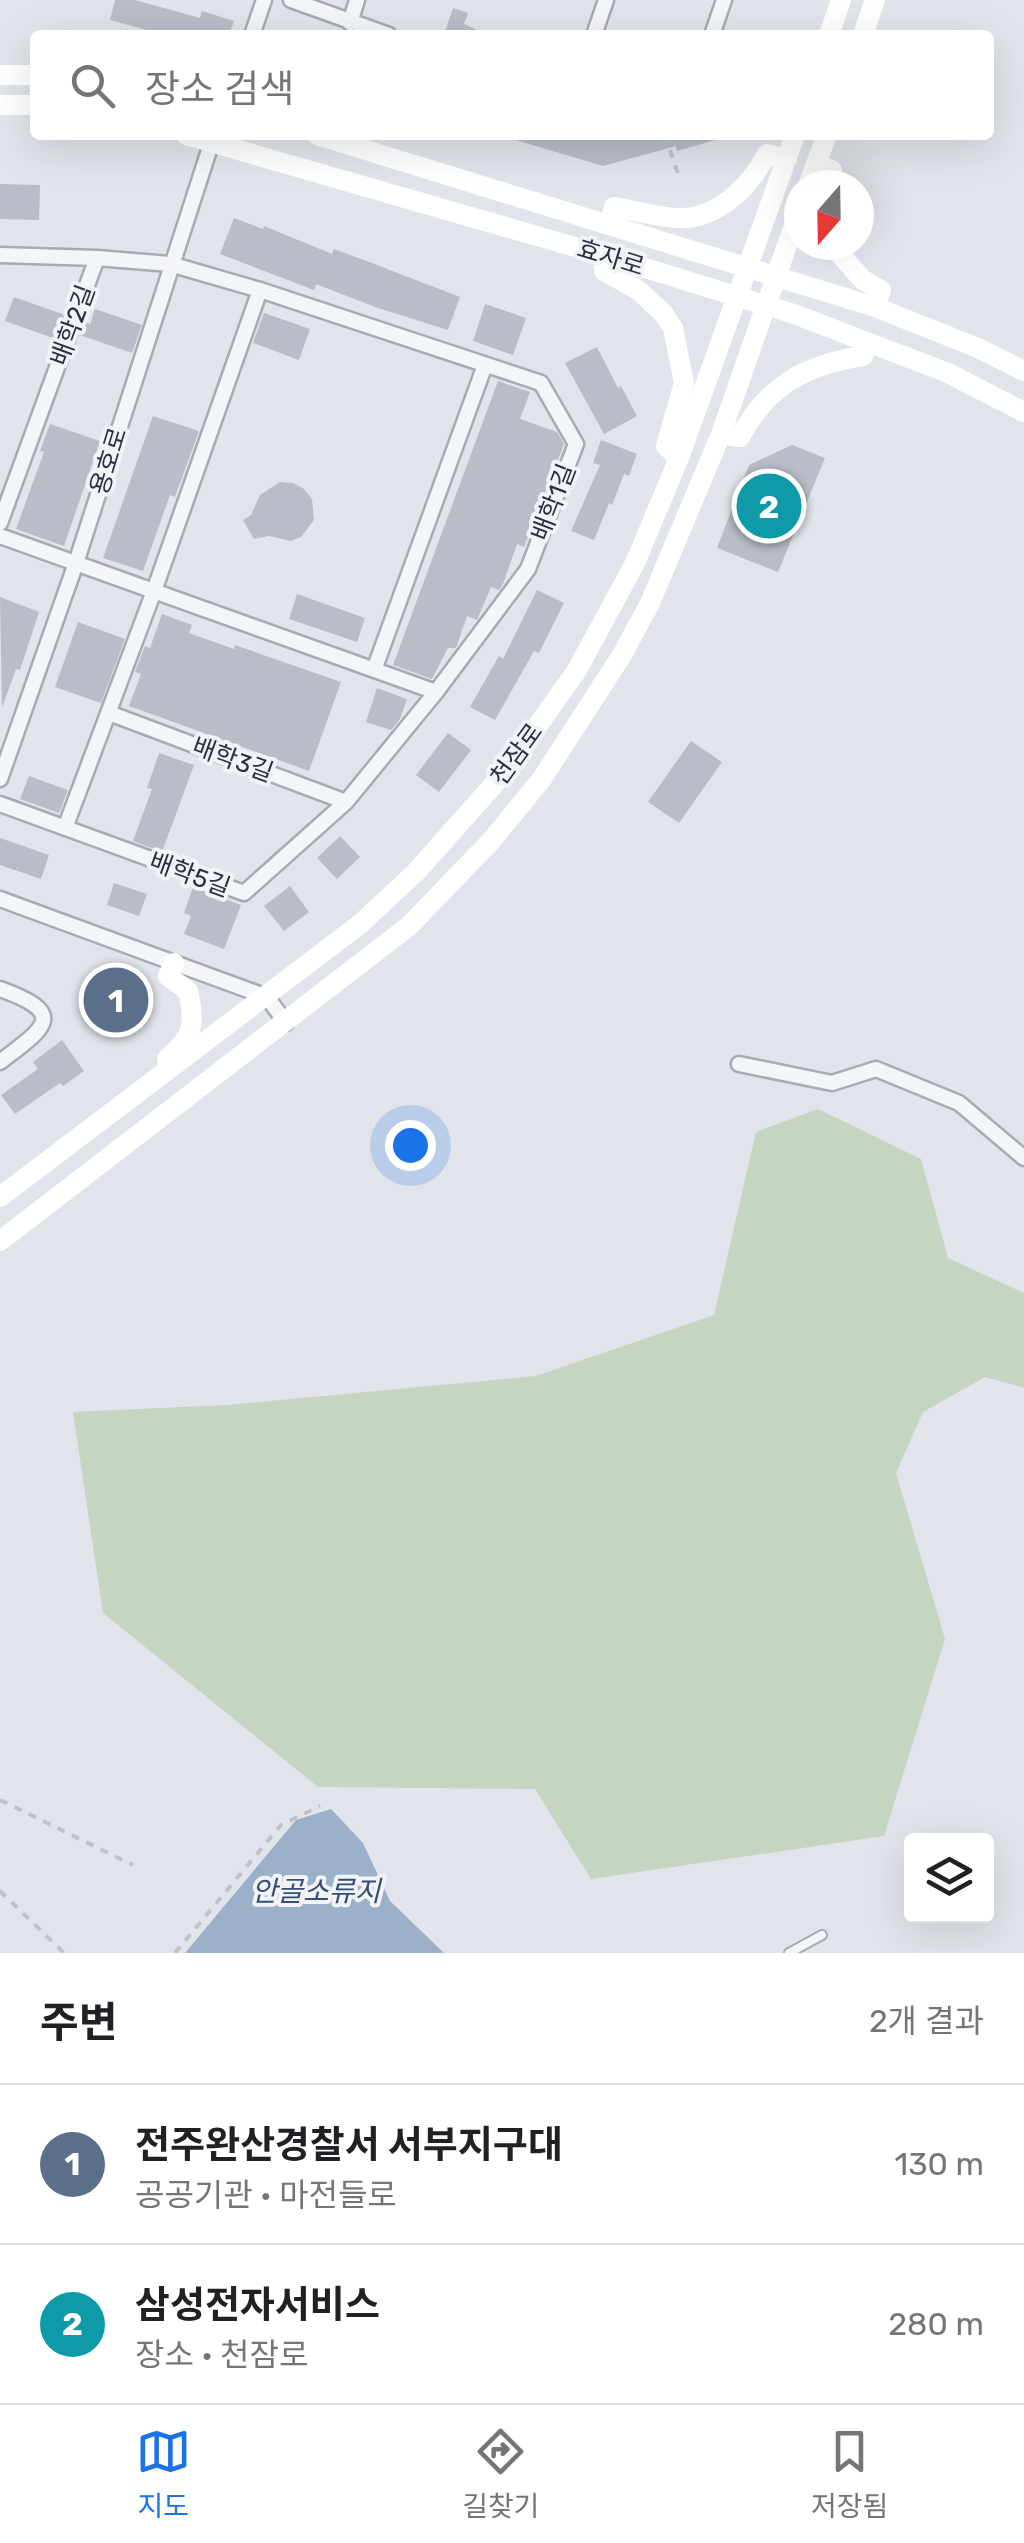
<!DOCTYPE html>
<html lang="ko">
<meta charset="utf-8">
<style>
:root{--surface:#fff;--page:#f6f6f6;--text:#202124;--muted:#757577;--line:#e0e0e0;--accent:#1a73e8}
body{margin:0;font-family:Rubik,"Noto Sans KR",sans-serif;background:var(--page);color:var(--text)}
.controls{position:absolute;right:30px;bottom:30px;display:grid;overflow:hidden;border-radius:10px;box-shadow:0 10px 40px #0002}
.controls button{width:90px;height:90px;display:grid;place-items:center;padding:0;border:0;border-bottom:2px solid var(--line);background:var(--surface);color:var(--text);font:50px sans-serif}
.compass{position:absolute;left:784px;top:170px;width:90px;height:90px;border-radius:50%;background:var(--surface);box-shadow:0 10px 40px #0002;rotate:200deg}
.you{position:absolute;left:410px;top:1145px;width:35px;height:35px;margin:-25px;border:8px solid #fff;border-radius:50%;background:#1a73e8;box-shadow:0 0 0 15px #1a73e833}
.badge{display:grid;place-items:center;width:65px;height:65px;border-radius:50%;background:var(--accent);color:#fff;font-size:32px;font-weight:700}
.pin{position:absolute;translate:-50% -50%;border:5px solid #fff;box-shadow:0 2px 10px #0006}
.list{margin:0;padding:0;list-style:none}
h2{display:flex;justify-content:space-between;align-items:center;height:130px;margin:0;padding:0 40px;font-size:42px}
h2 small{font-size:32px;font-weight:400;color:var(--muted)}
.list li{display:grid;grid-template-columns:65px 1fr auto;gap:30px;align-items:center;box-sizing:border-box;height:160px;padding:0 40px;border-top:2px solid var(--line)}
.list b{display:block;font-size:38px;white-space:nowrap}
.list p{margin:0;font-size:32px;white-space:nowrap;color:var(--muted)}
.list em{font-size:32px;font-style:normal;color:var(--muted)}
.icon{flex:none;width:55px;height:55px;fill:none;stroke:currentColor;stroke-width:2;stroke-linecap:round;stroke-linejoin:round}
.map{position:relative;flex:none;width:1024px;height:1953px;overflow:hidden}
.search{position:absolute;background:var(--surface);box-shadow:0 10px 40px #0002;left:30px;right:30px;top:30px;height:110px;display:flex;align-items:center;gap:25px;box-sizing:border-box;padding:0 35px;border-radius:10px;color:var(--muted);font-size:38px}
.sheet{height:450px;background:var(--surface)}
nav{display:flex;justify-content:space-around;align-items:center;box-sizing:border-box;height:140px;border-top:2px solid var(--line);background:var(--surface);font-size:28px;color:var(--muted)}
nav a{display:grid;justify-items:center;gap:5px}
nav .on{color:var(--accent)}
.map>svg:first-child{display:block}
.green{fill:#c6d4c2}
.water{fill:#9cb0c9}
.building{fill:#b8bdc7}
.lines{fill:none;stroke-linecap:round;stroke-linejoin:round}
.lane-casing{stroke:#a6abb4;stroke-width:12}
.street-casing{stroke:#a6abb4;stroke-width:19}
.path{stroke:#bfc2c8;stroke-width:4;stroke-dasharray:8 8;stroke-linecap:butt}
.lane{stroke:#f4f5f8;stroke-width:8}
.street{stroke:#f4f5f8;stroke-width:14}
.secondary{stroke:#fff;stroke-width:20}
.labels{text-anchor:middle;stroke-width:8;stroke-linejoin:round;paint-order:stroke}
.street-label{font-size:25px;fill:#293141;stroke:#f1f3f7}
.water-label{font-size:28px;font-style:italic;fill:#344e75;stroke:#f1f3f7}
</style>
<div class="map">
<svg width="1024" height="1953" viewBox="0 0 1024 1953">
<rect width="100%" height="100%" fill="#e1e4ea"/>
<!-- green -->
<path class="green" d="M818,1109l103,50 27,99 76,35v95l-39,-11 -62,35 -27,61 49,166 -61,197 -293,43 -56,-90 -217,-2 -215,-174 -30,-201 154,-7 309,-29 178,-61 42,-183z"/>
<!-- water -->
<path class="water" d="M331,1809l32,34 27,58 54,52h-259l111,-133z"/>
<!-- building -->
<path class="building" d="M115,0h20l65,18 2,-7 32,10 -5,14h-64l-55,-15z
M453,8l15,5 -4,11 25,11h-45z
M510,135h208l1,4 -42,12 -1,-5 -73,20 -94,-28z
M0,184l40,1 -1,35 -39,-1z
M234,218l29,11 1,-3 68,28 2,-5 30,11 96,37 -12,33 -73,-23 -59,-23 -2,6 -94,-36z
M14,297l51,18 -9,24 -51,-18z
M485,304l41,14 -13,37 -40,-14z
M95,309l47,16 -10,28 -52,-18 5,-13 5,2z
M264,313l46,16 -11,31 -46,-17z
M597,347l21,41 3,-2 16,30 -33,18 -39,-71z
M498,381l32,11 -10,27 37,13 7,12 -40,103 -7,-3 -14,40 -4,6 -8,-3 -14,33 -10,-4 -11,32h-8l-16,31 -39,-14z
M153,416l46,15 -24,66 -5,-2 -27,76 -40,-13z
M50,424l50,17 -36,105 -48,-17 28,-77 -4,-1z
M601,440l36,14 -8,22 -5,-2 -12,31 -3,-2 -15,37 -23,-9 29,-66 -7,-2z
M792,445l33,13 -47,114 -61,-24 32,-83z
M280,482l13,1 11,6 8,10 2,21 -13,17 -10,4 -22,-5 -15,3 -11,-19 8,-5 9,-20z
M537,590l27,13 -25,50 -5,-2 -39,69 -25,-13 29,-51 4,3z
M297,594l68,24 -8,24 -68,-23z
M0,597l39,15 -19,58 -4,-1 -14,39z
M162,614l30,11 -3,8 45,16 1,-4 106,37 -32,89 -180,-65 12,-32 -6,-2 10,-26 5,2z
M78,622l47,17 -24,64 -46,-16z
M377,688l30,11 -7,20 -9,11 -25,-8z
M448,733l23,17 -32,42 -23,-17z
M691,741l31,21 -43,61 -31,-21z
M159,753l35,12 -32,87 -29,-11 19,-52 -5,-1z
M29,776l39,14 -9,23 -39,-14z
M340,836l20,21 -23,22 -20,-21z
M0,838l49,17 -8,24 -41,-14z
M114,883l33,11 -8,22 -32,-11z
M290,886l19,26 -25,19 -20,-25z
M193,887l48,18 -17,44 -40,-15 7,-18 -7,-3z
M103,984l42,15 -10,28 -42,-15z
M62,1040l22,31 -21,15 -3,-3 -45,31 -14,-19 37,-26 -5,-7z"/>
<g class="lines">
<!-- lane casing -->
<g class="lane-casing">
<path id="lane" d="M789,1953l33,-18"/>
</g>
<!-- street casing -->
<g class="street-casing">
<path id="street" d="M291,0l98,35
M350,23l7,-23
M252,35l12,-35
M594,35l12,-35
M712,35l12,-35
M0,255l97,3 73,6 90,26 281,93 35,61 -48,125 -92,123 -90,110 -102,91 -244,-89
M0,523l97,-265
M0,536l436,156
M374,670l111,-305
M109,713l237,89
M0,779l76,-216 136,-422
M65,828l89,-237 106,-301
M0,899l267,98 19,26
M0,989c70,25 44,39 0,73
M739,1064l93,19 44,-14 83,34 65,55"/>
</g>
<!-- path -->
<path class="path" d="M665,135l14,42
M0,1800l133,65
M0,1891l64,62
M175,1953l106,-128 39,-19"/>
<!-- lane -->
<use href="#lane" class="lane"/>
<!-- street -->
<use href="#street" class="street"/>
<!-- secondary -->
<path class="secondary" d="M829,35l12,-35
M863,35l12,-35
M0,75h35
M0,105h35
M186,135l417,120 191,59 154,59 76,39
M317,135l558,172 103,41 46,23
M816,164l16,6 -2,15
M808,185l19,-50
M609,225l5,-18c20,3 42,10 62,11 41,2 73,-30 91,-64l20,5
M832,245l31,35 18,10 -6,17
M603,255l1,16 34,19 25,23 10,15 11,55 -18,63 13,12
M721,434l19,3c28,-52 65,-72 123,-81l5,-13
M167,1059c26,-22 29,-35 21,-68l-20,-15 6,-13
M0,1197l359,-272 57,-53 89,-100 72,-102 58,-107 44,-105 116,-323
M0,1241l409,-315 82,-85 50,-61 81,-125 28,-52 71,-169 78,-223"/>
</g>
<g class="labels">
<!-- street labels -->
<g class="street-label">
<text transform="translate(611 257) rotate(17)" y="9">효자로</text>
<text transform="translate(72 325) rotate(-70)" y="9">배학2길</text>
<text transform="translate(108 461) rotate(-73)" y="9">용호로</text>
<text transform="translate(553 502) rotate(-69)" y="9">배학1길</text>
<text transform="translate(516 754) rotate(-54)" y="9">천잠로</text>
<text transform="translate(233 759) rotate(20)" y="9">배학3길</text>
<text transform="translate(190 874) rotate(20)" y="9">배학5길</text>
</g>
<!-- water labels -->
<g class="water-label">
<text x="316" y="1901">안골소류지</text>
</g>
</g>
</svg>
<div class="controls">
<button><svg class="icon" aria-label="layers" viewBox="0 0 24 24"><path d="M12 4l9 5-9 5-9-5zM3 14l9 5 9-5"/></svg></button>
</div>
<svg class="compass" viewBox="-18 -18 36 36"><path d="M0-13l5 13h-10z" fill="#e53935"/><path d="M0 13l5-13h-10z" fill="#757577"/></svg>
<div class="you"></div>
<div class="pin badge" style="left:116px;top:1000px;background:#5c6f8a">1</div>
<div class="pin badge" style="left:769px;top:506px;background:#0f9aa8">2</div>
<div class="search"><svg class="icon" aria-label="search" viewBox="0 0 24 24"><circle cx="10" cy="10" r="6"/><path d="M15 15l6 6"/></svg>장소 검색</div>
</div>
<section class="sheet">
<h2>주변<small>2개 결과</small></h2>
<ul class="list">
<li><span class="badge" style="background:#5c6f8a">1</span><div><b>전주완산경찰서 서부지구대</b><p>공공기관 · 마전들로</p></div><em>130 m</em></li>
<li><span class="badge" style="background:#0f9aa8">2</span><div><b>삼성전자서비스</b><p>장소 · 천잠로</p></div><em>280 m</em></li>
</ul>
</section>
<nav>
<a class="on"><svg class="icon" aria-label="map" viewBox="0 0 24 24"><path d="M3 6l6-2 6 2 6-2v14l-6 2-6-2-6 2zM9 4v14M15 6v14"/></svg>지도</a>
<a><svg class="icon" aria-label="directions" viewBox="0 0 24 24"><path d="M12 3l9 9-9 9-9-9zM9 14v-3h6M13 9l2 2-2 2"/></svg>길찾기</a>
<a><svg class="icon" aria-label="saved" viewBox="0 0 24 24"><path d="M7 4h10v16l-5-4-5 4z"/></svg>저장됨</a>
</nav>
